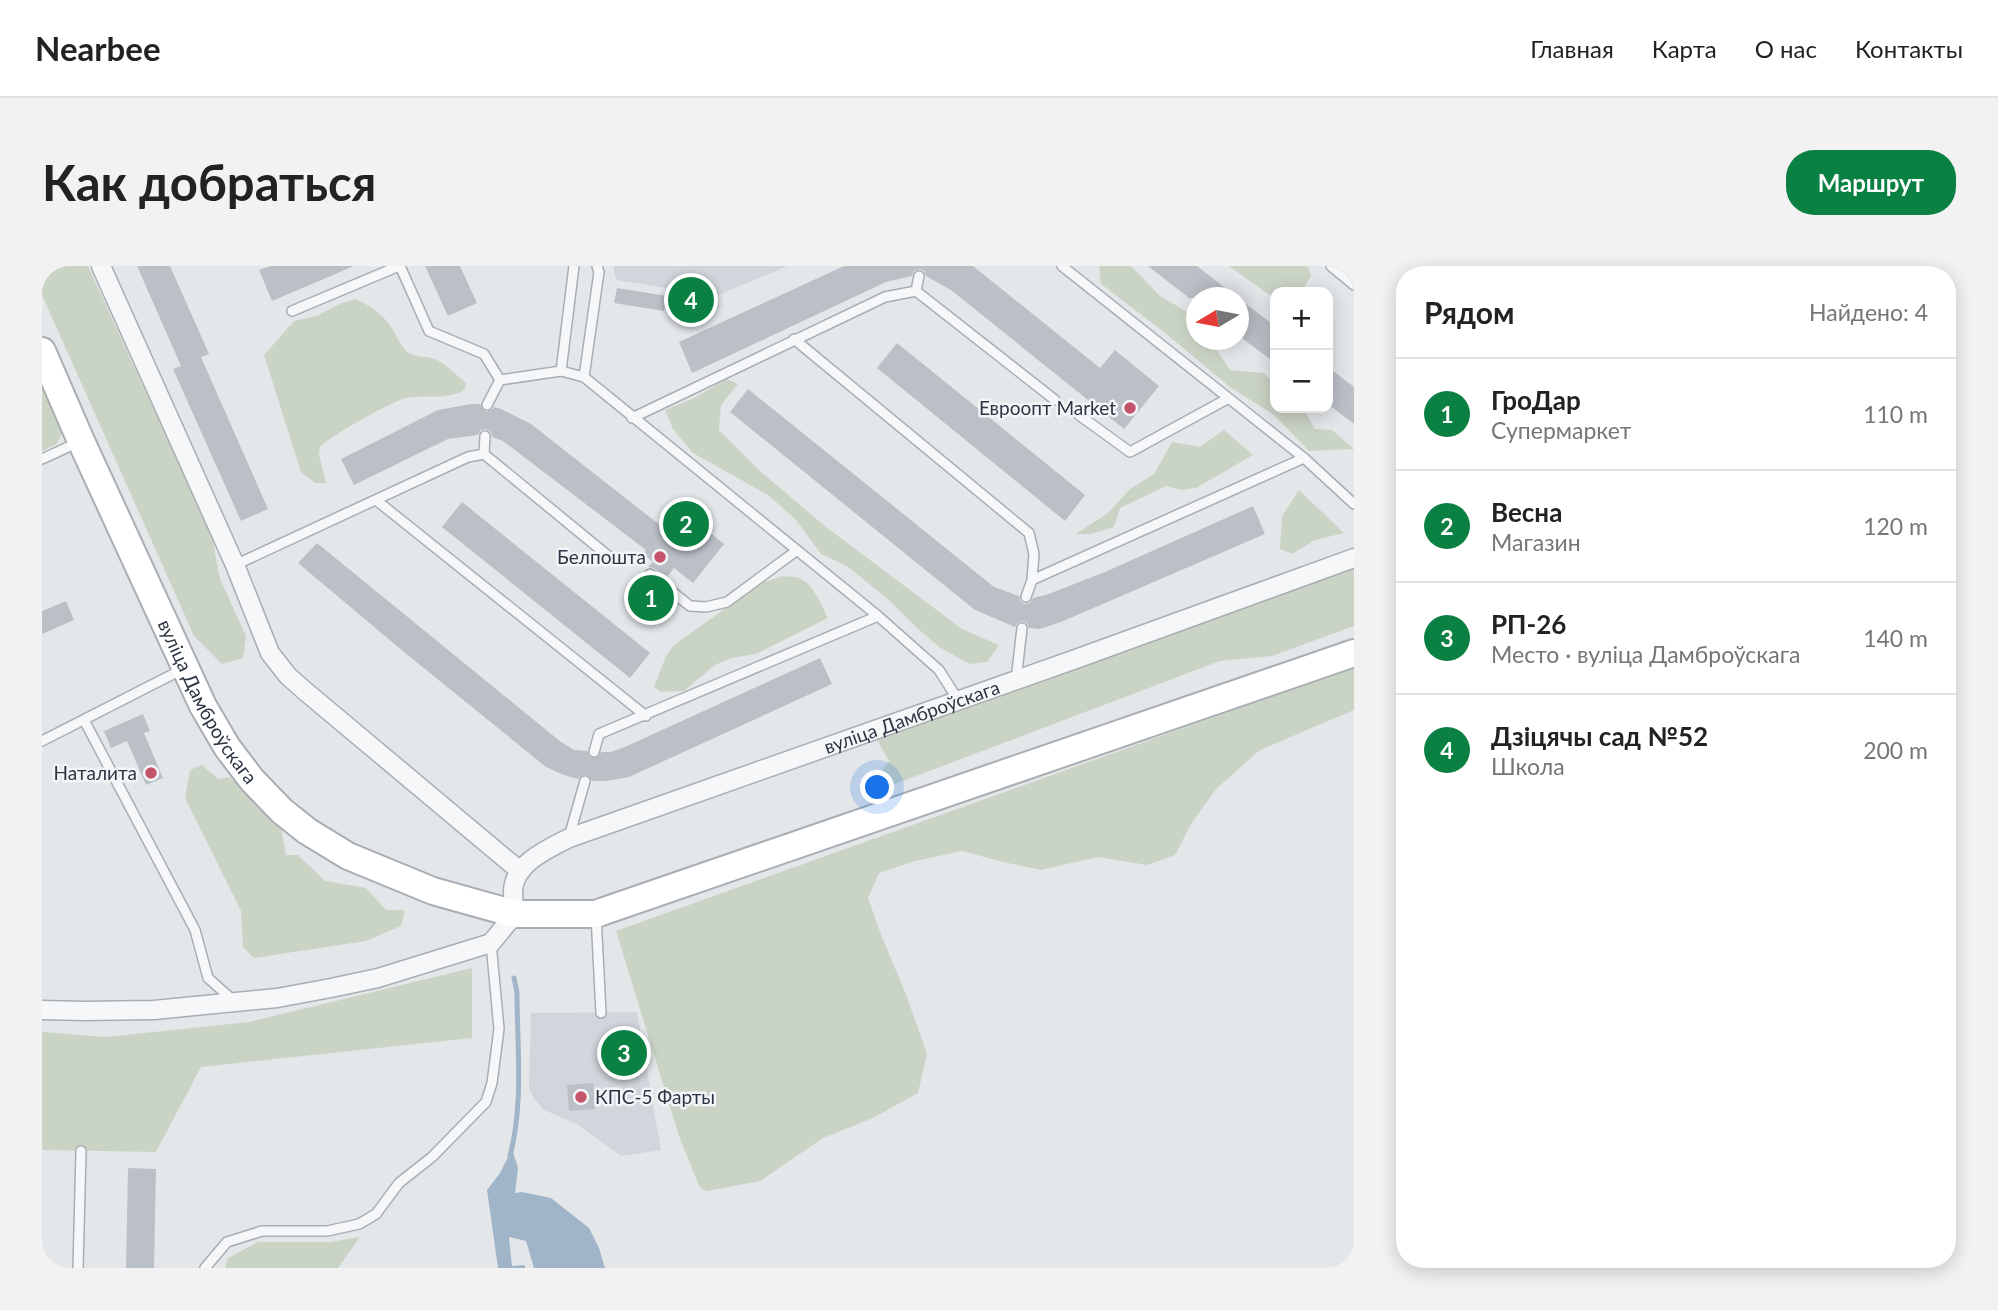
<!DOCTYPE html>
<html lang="ru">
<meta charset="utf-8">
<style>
:root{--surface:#fff;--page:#f2f2f2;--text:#222;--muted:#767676;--line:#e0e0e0;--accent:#0b8043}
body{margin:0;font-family:Lato,sans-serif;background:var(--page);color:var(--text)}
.controls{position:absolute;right:21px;top:21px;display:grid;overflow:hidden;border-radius:14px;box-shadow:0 4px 18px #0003}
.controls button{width:63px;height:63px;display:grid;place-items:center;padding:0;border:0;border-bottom:2px solid var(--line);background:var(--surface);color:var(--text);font:35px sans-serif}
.compass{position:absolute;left:1144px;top:21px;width:63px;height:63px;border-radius:50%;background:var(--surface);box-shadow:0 4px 18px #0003;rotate:260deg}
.you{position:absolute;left:836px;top:522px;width:24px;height:24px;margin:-18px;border:5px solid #fff;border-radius:50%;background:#1a73e8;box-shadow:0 0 0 10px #1a73e833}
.badge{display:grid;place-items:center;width:46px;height:46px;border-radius:50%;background:var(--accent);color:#fff;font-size:23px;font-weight:700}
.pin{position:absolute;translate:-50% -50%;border:4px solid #fff;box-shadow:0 2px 7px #0006}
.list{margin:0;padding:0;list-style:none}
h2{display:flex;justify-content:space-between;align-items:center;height:91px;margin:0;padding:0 28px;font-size:30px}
h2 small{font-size:23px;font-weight:400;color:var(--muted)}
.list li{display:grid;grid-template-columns:46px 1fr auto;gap:21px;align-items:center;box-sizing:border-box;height:112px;padding:0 28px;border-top:2px solid var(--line)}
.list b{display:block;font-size:26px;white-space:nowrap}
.list p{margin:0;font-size:23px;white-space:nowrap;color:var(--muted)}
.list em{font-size:23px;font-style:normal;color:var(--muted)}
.map{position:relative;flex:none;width:1312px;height:1002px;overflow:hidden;border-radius:28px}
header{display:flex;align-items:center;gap:42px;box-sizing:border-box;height:98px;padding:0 35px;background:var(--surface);border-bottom:2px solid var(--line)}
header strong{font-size:33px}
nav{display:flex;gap:38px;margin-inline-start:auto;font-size:24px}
.intro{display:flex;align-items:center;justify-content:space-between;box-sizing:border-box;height:168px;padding:0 42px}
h1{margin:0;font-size:49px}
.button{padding:18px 32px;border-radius:28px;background:var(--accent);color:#fff;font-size:24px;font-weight:700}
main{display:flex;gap:42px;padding:0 42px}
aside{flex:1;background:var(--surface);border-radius:28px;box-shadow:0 4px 18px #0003}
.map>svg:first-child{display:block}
.built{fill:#d2d6dc}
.green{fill:#cad4c5}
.water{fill:#a1b5c8}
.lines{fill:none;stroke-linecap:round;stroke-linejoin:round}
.stream{stroke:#a1b5c8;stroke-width:5}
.building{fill:#bbc0c7}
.lane-casing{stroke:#a9aeb4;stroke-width:12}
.street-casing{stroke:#a9aeb4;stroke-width:21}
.secondary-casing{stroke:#a9aeb4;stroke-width:30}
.lane{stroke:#f6f7f9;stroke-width:9}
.street{stroke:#f6f7f9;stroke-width:18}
.secondary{stroke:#fff;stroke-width:26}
.poi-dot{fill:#c55369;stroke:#f3f5f8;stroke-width:2.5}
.labels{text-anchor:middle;stroke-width:5;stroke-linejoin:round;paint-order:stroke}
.poi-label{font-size:19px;fill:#2c3542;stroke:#f3f5f8;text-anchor:end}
.street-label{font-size:19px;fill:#2c3542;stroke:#f3f5f8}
</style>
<header>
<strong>Nearbee</strong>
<nav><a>Главная</a><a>Карта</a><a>О нас</a><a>Контакты</a></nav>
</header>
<div class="intro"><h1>Как добраться</h1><a class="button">Маршрут</a></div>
<main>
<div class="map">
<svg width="1312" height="1002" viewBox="0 0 1312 1002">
<rect width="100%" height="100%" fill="#e4e7ea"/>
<!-- built -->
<path class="built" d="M572,0h174l-110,46 -5,-23 -56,-9 -3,-7z
M595,746l24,138 -40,6 -44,-32 -33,-14 -10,-11 -5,-11 2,-75z"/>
<!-- green -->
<path class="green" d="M0,0h46l124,271 8,42 26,57 -3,22 -21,6 -28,-28 -152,-341z
M1057,0h32l29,30 36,21v23h17l3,9 14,21 34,3 11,11v24h28l12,21 17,1 22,19 -45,2 -35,-36 -44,-28 -70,-58 -59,-45z
M1187,0h79l3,10 -10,16h-26v7z
M313,33c15,6 30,17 38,31 5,8 8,18 16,23 8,5 18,3 26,6 13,6 21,16 31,24l-1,6c-16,12 -39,5 -59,9 -15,4 -76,38 -86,49l-1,8 7,28h-11l-14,-11 -37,-117 30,-34 22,-5 26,-13z
M685,113l11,5 -17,21 -2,25 41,41 66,56 136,102 37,16 -12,17 -17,2 -31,-17 -22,-19 -28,-28 -42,-34 -26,-12 -25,-34 -28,-25 -75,-42 -20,-24 -8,-19 27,-11z
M0,116l21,48 -6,14 -15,7z
M1182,164l29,25 -57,33 -14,2 -16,-4 -46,22 -6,19 -23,7h-16l32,-20 23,-25 24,-15 18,-32 28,5z
M1257,224l45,43 -29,7 -23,14 -12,-5 2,-33z
M1312,294v66l-82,30 -52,5 -341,129v-16l10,-13 -13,-23z
M741,310c6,1 12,0 18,3 12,5 21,27 27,39l-72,36 -24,4 -17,7 -31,26 -23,1 -7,-5 12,-31 8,-11 87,-62z
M1312,401v43l-94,40 -44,39 -25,35 -16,31 -28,10 -49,-8 -57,13 -38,-8 -41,-11 -47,10 -36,12 -11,25 14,39 25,60 20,57 -9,39 -45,25 -50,20 -63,43 -53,10 -7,-3 -20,-49 -64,-208z
M160,499l16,14 11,-2 39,31 13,20 5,27h12l27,26 41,7 20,22h19l-4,16 -35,15 -112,17 -11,-11 -2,-36 -56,-113 5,-28z
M430,702v70l-271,29 -45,85 -114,-2v-118l64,5 143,-15z
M318,971l-22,31h-113l3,-10 30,-16h72z"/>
<!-- water -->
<path class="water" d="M470,883l6,19 -3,25 7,-1 29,6 38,30 10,20 6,20h-71l-8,-27 -17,-4 3,29 13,-1v3h-27l-11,-78 13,-17z"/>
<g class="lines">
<!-- stream -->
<path class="stream" d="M468,890c14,-54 7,-109 7,-164l-3,-14"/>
</g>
<!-- building -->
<path class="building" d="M95,0h33l39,88 -8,3 67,152 -27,12 -68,-152 8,-3z
M228,0h84l-82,35 -13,-31z
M383,0h35l17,37 -29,13z
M802,0h129l127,102 15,-18 44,36 -35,43 -173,-139 -25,-14 -2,-5 -4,-2 -6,2 -2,5 -26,6 -194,91 -13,-31z
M1106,0h49l41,32h-49z
M575,22l50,8 -3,15 -50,-8z
M1196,32l37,28v37l-37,-28z
M855,77l188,152 -20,26 -188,-153z
M1286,101l26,20v37l-26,-20z
M706,123l246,198 25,9 1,5 4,3 6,-1 3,-5 13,-3 59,-23 148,-66 12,28 -204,88 -21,7 -11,-1 -2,-5 -5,-2 -5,2 -2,4 -40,-17 -245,-198z
M429,138h9l2,5 5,3 4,-2 3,-3 7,2 30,15 139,109 16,-20 38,31 -31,39 -19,-15 -8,10 -12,-10 -6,-1 5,-5 -10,-8 3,-4 -143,-109 -11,-4 -1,-5 -5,-3 -5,1 -3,5 -30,4 -94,46 -13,-26 97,-49z
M420,236l188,151 -20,25 -188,-151z
M275,277l244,199 13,8 13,1 2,5 3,2 6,-1 3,-5h10l16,-6 193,-88 12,26 -203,93 -22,4h-15l-3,-5 -5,-2 -6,5 -14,-4 -18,-8 -142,-115 -106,-89z
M601,308l2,5 12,10 -1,2 5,3 -16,21 -21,-16z
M24,335l8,19 -32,14v-23z
M101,448l7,17 -6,2 19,45 -17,7 -19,-44 -16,7 -7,-17z
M591,769l5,34 -22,3 -5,-34z
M551,817l2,26 -26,2 -2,-26z
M86,902l28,1 -2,99h-28z"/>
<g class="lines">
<!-- lane casing -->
<g class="lane-casing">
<path id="lane" d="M358,0l29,65 55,23 16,26
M1020,0l242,192 50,46
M1289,0l23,19
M874,25l3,-15
M250,45l107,-45
M752,73l235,194 5,21 -2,26
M519,105l13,-105
M542,111l15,-105 -2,-6
M445,139l13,-25 61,-9 23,6 294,239 61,54 19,30
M1037,149l51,37 97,-53
M590,152l253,-121 31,-6 139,109
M442,188l1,-18
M0,193l37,-17
M334,234l270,216
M193,299l233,-108 16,-3 128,105
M608,308l40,32 16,1 21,-5 69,-51
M984,331l6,-17 272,-122
M974,414l6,-52
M42,454l111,210 13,48 27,24
M0,475l141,-72
M552,486l5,-18 279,-118
M527,571l16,-56
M554,649l5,98
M36,1002l3,-117
M163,1002l22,-26 35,-11h65l32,-7 17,-10 23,-31 33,-26 54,-55 6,-19 7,-54 -8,-86"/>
</g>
<!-- street casing -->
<g class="street-casing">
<g id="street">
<path d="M59,0l134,299 35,88 18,23 17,15 215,180"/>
<path id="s1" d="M0,744l42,1 70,-1 123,-12 54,-10 47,-10 113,-35 24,-29c-1,-7 -2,-15 -2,-23 1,-28 35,-42 56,-53l504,-178 281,-102"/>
</g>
</g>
<!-- secondary casing -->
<g class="secondary-casing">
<g id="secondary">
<path id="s2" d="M0,85l39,90 122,265 24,41 25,33 30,31 25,20 41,25 85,35 82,23h81l8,-3 750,-258"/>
</g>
</g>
<!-- lane -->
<use href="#lane" class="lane"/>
<!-- street -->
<use href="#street" class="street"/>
<!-- secondary -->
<use href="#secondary" class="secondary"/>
</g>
<!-- markers -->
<g class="poi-dot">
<circle cx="1088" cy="142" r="7"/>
<circle cx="618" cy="291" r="7"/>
<circle cx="109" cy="507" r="7"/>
<circle cx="539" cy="831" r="7"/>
</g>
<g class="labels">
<!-- poi labels -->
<g class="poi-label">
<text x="1074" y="149">Евроопт Market</text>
<text x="604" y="298">Белпошта</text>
<text x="95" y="514">Наталита</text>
<text x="553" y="838" text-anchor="start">КПС-5 Фарты</text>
</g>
<!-- street labels -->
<g class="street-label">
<text dy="7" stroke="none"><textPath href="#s2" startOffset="388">вуліца Дамброўскага</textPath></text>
<text dy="7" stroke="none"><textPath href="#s1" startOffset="962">вуліца Дамброўскага</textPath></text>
</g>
</g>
</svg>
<div class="controls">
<button>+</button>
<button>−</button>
</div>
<svg class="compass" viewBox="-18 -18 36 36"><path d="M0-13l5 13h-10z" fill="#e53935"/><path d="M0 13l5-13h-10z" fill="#767676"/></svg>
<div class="you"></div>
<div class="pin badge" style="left:609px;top:332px">1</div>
<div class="pin badge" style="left:644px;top:258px">2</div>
<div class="pin badge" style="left:582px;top:787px">3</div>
<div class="pin badge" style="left:649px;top:34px">4</div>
</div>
<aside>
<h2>Рядом<small>Найдено: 4</small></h2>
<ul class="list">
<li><span class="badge">1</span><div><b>ГроДар</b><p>Супермаркет</p></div><em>110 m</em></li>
<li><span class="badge">2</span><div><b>Весна</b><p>Магазин</p></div><em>120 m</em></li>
<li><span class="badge">3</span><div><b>РП-26</b><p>Место · вуліца Дамброўскага</p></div><em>140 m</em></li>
<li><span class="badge">4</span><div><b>Дзіцячы сад №52</b><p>Школа</p></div><em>200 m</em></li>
</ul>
</aside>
</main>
